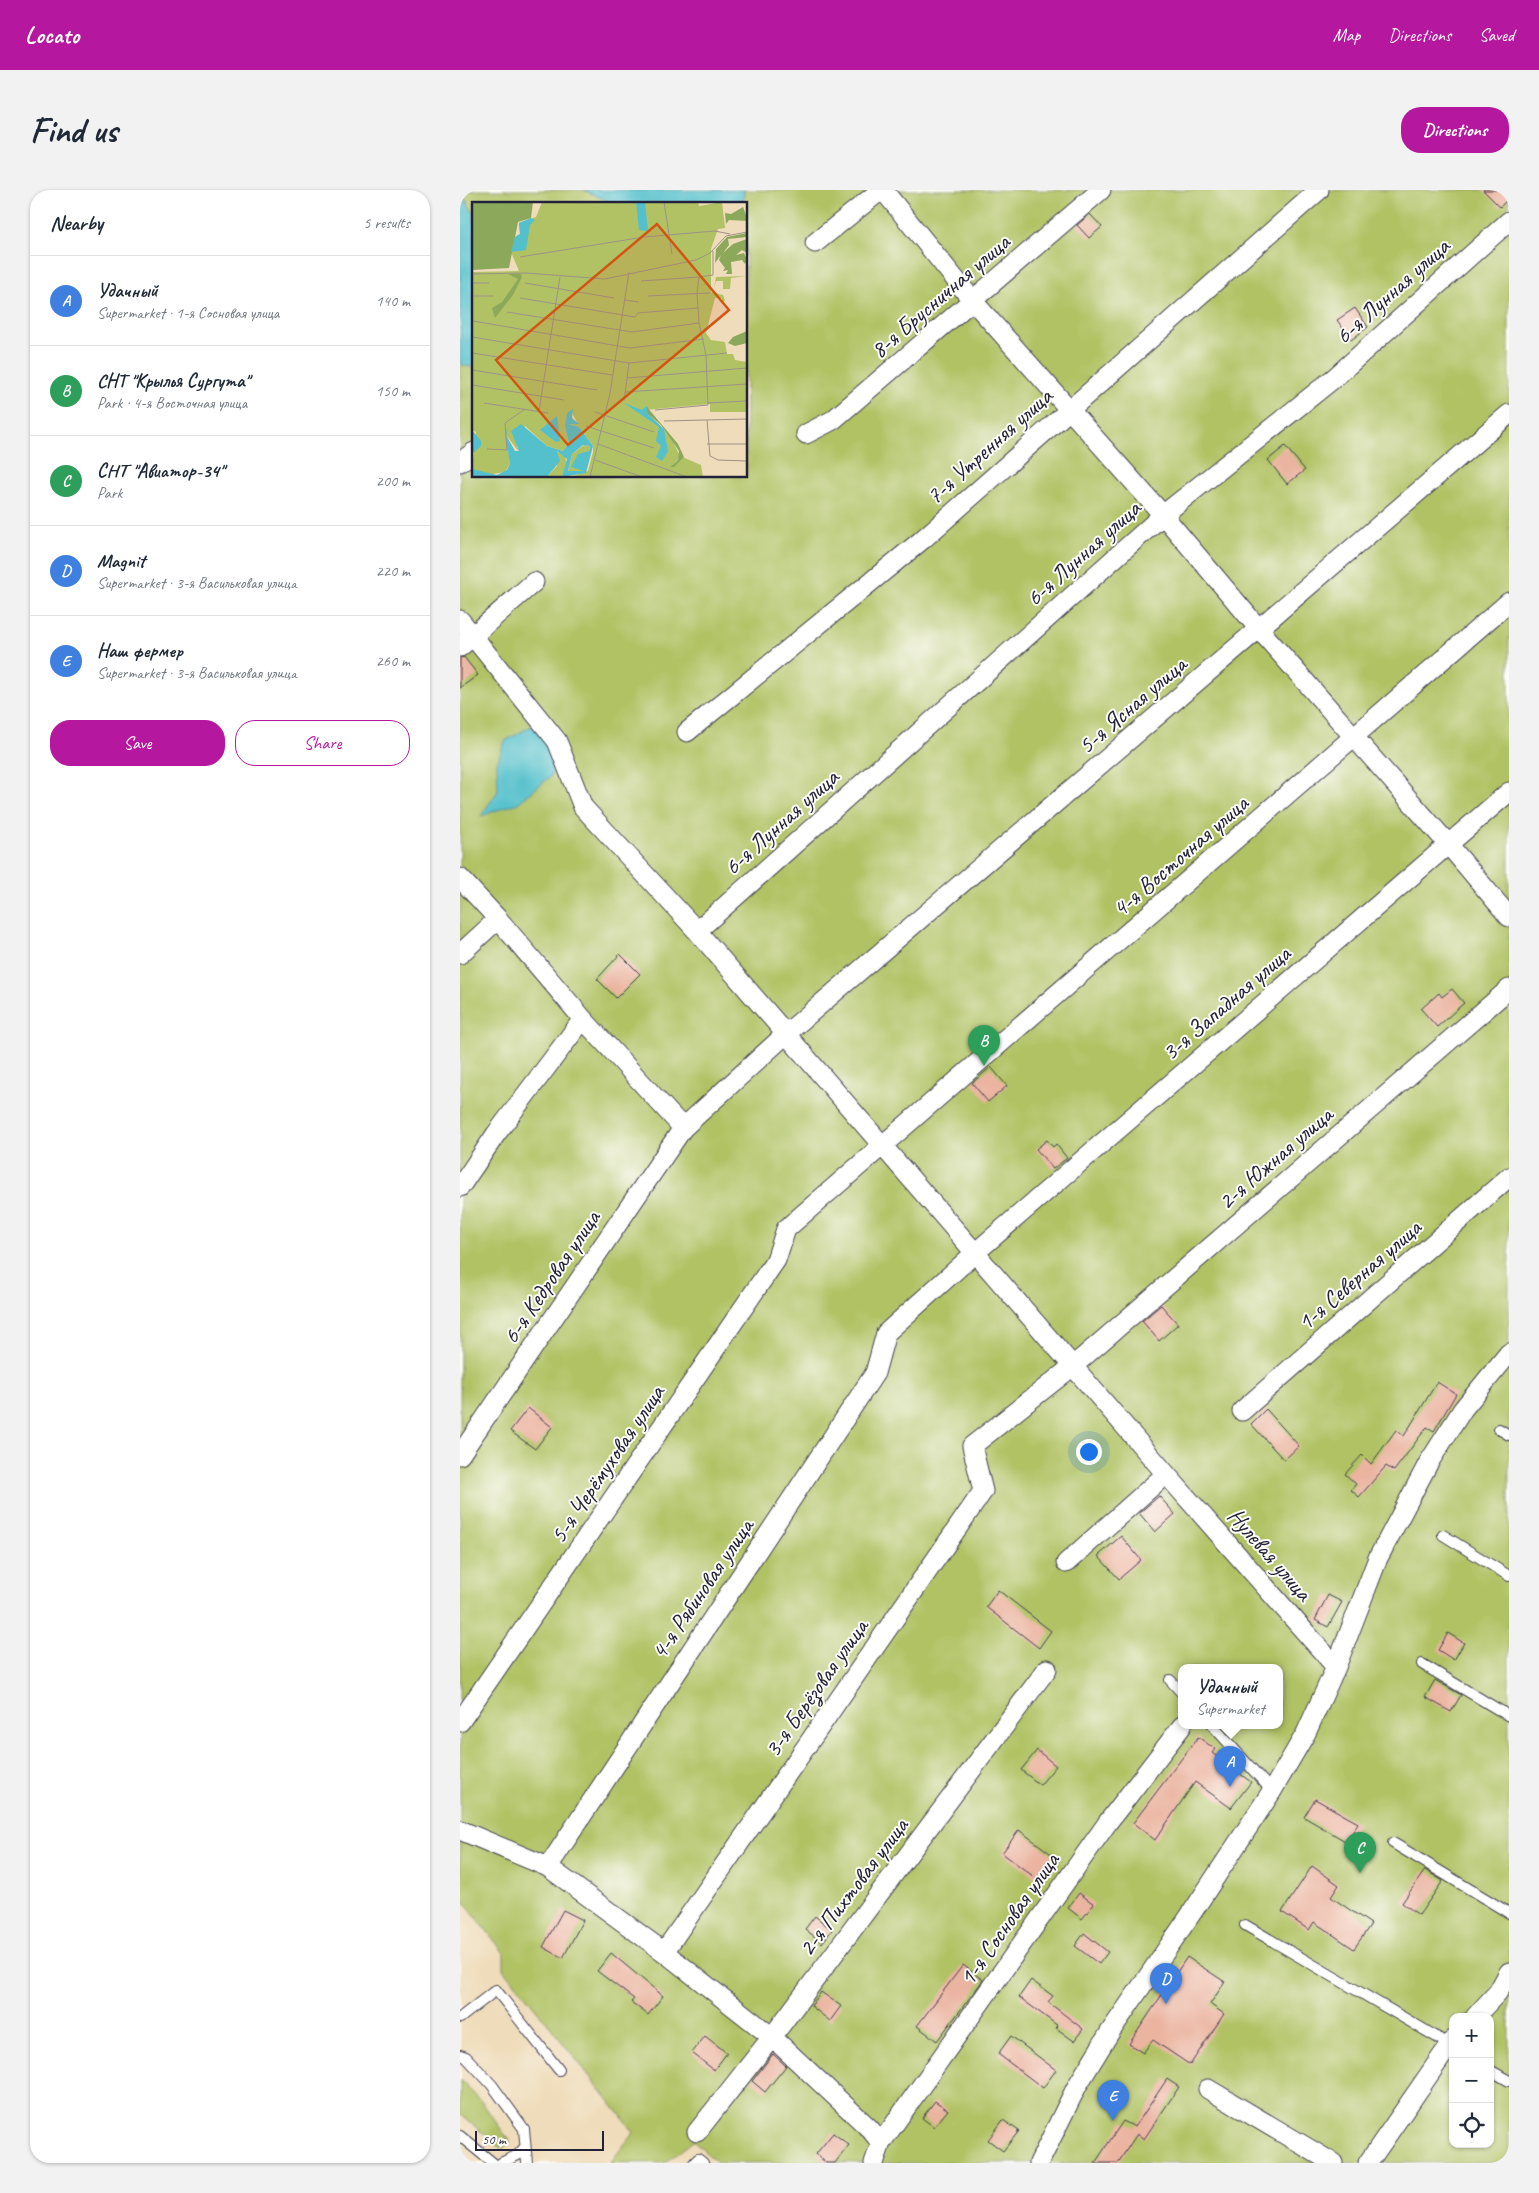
<!DOCTYPE html>
<meta charset="utf-8">
<style>
:root{--surface:#fff;--page:#f2f2f3;--text:#1f2937;--muted:#747a83;--line:#e0e1e3;--accent:#b5179e}
body{margin:0;font-family:Caveat,sans-serif;background:var(--page);color:var(--text)}
.controls{position:absolute;right:15px;bottom:15px;display:grid;overflow:hidden;border-radius:10px;box-shadow:0 1px 4px #0004}
.controls button{width:45px;height:45px;display:grid;place-items:center;padding:0;border:0;border-bottom:1px solid var(--line);background:var(--surface);color:var(--text);font:25px sans-serif}
.scale{position:absolute;left:15px;bottom:12px;width:129px;box-sizing:border-box;padding-left:5px;border:2px solid #22223b;border-top:0;font-size:14px;line-height:18px;white-space:nowrap;color:#22223b;-webkit-text-stroke:4px #fdfcf7;paint-order:stroke}
.you{position:absolute;left:628px;top:1261px;width:18px;height:18px;margin:-12px;border:4px solid #fff;border-radius:50%;background:#1a73e8;box-shadow:0 0 0 8px #1a73e833}
.badge{display:grid;place-items:center;width:32px;height:32px;border-radius:50%;background:var(--accent);color:#fff;font-size:16px;font-weight:700}
.pin{position:absolute;translate:-50% -41px;filter:drop-shadow(0 1px 2px #0008)}
.pin::after{content:'';position:absolute;top:26px;width:18px;height:15px;background:inherit;clip-path:polygon(0 0,100% 0,50% 100%)}
.popup{position:absolute;left:718px;top:1474px;width:105px;height:65px;box-sizing:border-box;display:grid;place-content:center;border-radius:10px;background:var(--surface);filter:drop-shadow(0 1px 4px #0005);font-size:16px;white-space:nowrap;color:var(--muted)}
.popup b{font-size:19px;color:var(--text)}
.popup::after{content:'';position:absolute;left:50%;top:100%;margin-left:-10px;border:10px solid transparent;border-top-color:var(--surface)}
.list{margin:0;padding:0;list-style:none}
h2{display:flex;justify-content:space-between;align-items:center;height:65px;margin:0;padding:0 20px;font-size:21px}
h2 small{font-size:16px;font-weight:400;color:var(--muted)}
.list li{display:grid;grid-template-columns:32px 1fr auto;gap:15px;align-items:center;box-sizing:border-box;height:90px;padding:0 20px;border-top:1px solid var(--line)}
.list b{display:block;font-size:19px;white-space:nowrap}
.list p{margin:0;font-size:16px;white-space:nowrap;color:var(--muted)}
.list em{font-size:16px;font-style:normal;color:var(--muted)}
.actions{display:flex;gap:10px;padding:15px 20px}
.actions a{flex:1;padding:11px 0;border:1px solid var(--accent);border-radius:20px;text-align:center;font-size:18px;color:var(--accent)}
.actions .main{background:var(--accent);color:#fff}
.icon{flex:none;width:28px;height:28px;fill:none;stroke:currentColor;stroke-width:2;stroke-linecap:round;stroke-linejoin:round}
.map{position:relative;flex:none;width:1049px;height:1973px;overflow:hidden;border-radius:20px}
header{display:flex;align-items:center;gap:30px;box-sizing:border-box;height:70px;padding:0 25px;background:var(--accent);color:#fff}
header strong{font-size:24px}
nav{display:flex;gap:28px;margin-inline-start:auto;font-size:18px}
.intro{display:flex;align-items:center;justify-content:space-between;box-sizing:border-box;height:120px;padding:0 30px}
h1{margin:0;font-size:35px}
.button{padding:12px 22px;border-radius:20px;background:var(--accent);color:#fff;font-size:18px;font-weight:700}
main{display:flex;gap:30px;padding:0 30px}
aside{flex:1;background:var(--surface);border-radius:20px;box-shadow:0 1px 4px #0004}
.map>svg:first-child{display:block}
.green{fill:#b1c265;stroke:#6a7250;fill-rule:evenodd}
.water{fill:#53c0cb;stroke:#3a7183}
.building{fill:#ebb4a0}
.lines{fill:none;stroke-linecap:round;stroke-linejoin:round}
.lane-casing{stroke:#413e4e;stroke-width:12}
.street-casing{stroke:#413e4e;stroke-width:21}
.lane{stroke:#fff;stroke-width:10}
.street{stroke:#fff;stroke-width:19}
.labels{text-anchor:middle;stroke-width:4;stroke-linejoin:round;paint-order:stroke}
.street-label{font-size:24px;fill:#22223b;stroke:#fdfcf7}
.inset-road{fill:none;stroke:#9d9287;stroke-width:1}
.view{fill:#d45411;fill-opacity:0.15;stroke:#d45411;stroke-width:2.5}
.inset-edge{fill:none;stroke:#22223b;stroke-width:2.5}
</style>
<header>
<strong>Locato</strong>
<nav><a>Map</a><a>Directions</a><a>Saved</a></nav>
</header>
<div class="intro"><h1>Find us</h1><a class="button">Directions</a></div>
<main>
<aside>
<h2>Nearby<small>5 results</small></h2>
<ul class="list">
<li><span class="badge" style="background:#3f7fe0">A</span><div><b>Удачный</b><p>Supermarket · 1-я Сосновая улица</p></div><em>140 m</em></li>
<li><span class="badge" style="background:#2e9e5b">B</span><div><b>CНТ &quot;Крылья Сургута&quot;</b><p>Park · 4-я Восточная улица</p></div><em>150 m</em></li>
<li><span class="badge" style="background:#2e9e5b">C</span><div><b>СНТ &quot;Авиатор-34&quot;</b><p>Park</p></div><em>200 m</em></li>
<li><span class="badge" style="background:#3f7fe0">D</span><div><b>Magnit</b><p>Supermarket · 3-я Васильковая улица</p></div><em>220 m</em></li>
<li><span class="badge" style="background:#3f7fe0">E</span><div><b>Наш фермер</b><p>Supermarket · 3-я Васильковая улица</p></div><em>260 m</em></li>
</ul>
<div class="actions"><a class="main">Save</a><a>Share</a></div>
</aside>
<div class="map">
<svg width="1049" height="1973" viewBox="0 0 1049 1973">
<rect width="100%" height="100%" fill="#fdfcf7"/>
<filter id="ink" filterUnits="userSpaceOnUse"><feTurbulence type="fractalNoise" baseFrequency=".02" numOctaves="2"/><feDisplacementMap in="SourceGraphic" scale="10" xChannelSelector="R" yChannelSelector="G"/><feConvolveMatrix kernelMatrix="1 2 1 2 8 2 1 2 1" color-interpolation-filters="sRGB"/></filter>
<filter id="wash" filterUnits="userSpaceOnUse"><feTurbulence type="fractalNoise" baseFrequency=".0096" numOctaves="4" result="noise"/><feDisplacementMap in="SourceGraphic" scale="20" xChannelSelector="R" yChannelSelector="G"/><feGaussianBlur stdDeviation="1.12" result="paint"/><feColorMatrix in="noise" values="0 0 0 0 0 0 0 0 0 0 0 0 0 0 0 0 0 1.4 0 .05"/><feComposite in="paint" operator="in"/></filter>
<g filter="url(#wash)">
<rect width="100%" height="100%" fill="#efdcba"/>
<!-- green -->
<path class="green" d="M0,0h124l30,14h-140v10z
M284,0h765v1973h-791l-25,-22 -28,22h-55l24,-31 -130,-163v-16l-44,-57v-1532l14,4v108h272v-272h-3zM721,1478h98v58h-98zM993,1827h37v127h-37z
M0,1890l21,21 29,41 -8,7 -42,-35z"/>
<!-- water -->
<path class="water" d="M124,0h160l-1,14h-129z
M0,2l14,22v154l-14,-4z
M73,535l23,34 -5,17 -33,27 -37,13 17,-25 -1,-28 8,-22z"/>
<g id="blocks">
<!-- building -->
<path class="building" d="M1023,0h26v8l-9,9z
M630,24l12,13 -13,11 -12,-13z
M895,118l13,19 -17,13 -14,-20z
M825,256l20,24 -18,14 -19,-24z
M4,467l14,18 -18,13v-30z
M160,764l20,20 -24,24 -19,-19z
M992,799l12,14 -27,24 -16,-18 18,-16 3,4z
M531,877l16,19 -19,16 -16,-19z
M587,950l6,7 3,-3 11,14 -14,11 -17,-20z
M701,1115l17,19 -19,17 -17,-20z
M977,1192l19,12 -22,37 -7,-4 -33,44 -8,-5 -27,31 -8,-7 5,-6 -11,-10 17,-19 9,9 25,-34 8,6z
M68,1218l24,19 -17,22 -25,-18z
M806,1219l33,37 -15,14 -33,-36z
M699,1306l16,18 -20,18 -16,-19z
M661,1346l20,24 -22,19 -21,-23z
M538,1400l53,41 -12,17 -53,-41z
M868,1405l14,7 -14,25 -13,-7z
M988,1443l16,10 -10,17 -16,-10z
M975,1490l26,15 -10,17 -26,-15z
M738,1547l17,12 -3,4 39,29 -20,26 -36,-26 -40,58 -22,-17z
M577,1560l19,16 -16,19 -19,-15z
M855,1609l43,24 -11,19 -43,-25z
M559,1640l35,26 -17,23 -35,-26z
M852,1676l27,19 -8,12 40,27 -17,25 -40,-27 -5,8 -27,-18z
M965,1680l18,11 -24,34 -17,-12z
M619,1703l15,11 -12,15 -14,-11z
M103,1720l20,10 -20,38 -20,-11z
M355,1726l17,14 -10,13 -17,-14z
M624,1743l24,19 -9,12 -24,-18z
M151,1763l52,43 -15,19 -17,-13 3,-3 -37,-28z
M727,1767l38,25 -15,22 14,10 -34,51 -37,-25 -10,13 -14,-9z
M503,1775l20,15 -46,61 -20,-15z
M571,1790l22,16 -5,6 35,27 -9,12 -18,-13 2,-2 -39,-29z
M361,1802l20,14 -11,15 -19,-15z
M245,1846l22,17 -13,17 -22,-17z
M551,1846l45,34 -13,18 -45,-34z
M313,1864l13,12 -21,26 -13,-11z
M707,1889l12,8 -35,52 -7,-5 -19,29h-23l28,-42 12,6z
M475,1911l13,9 -14,17 -12,-9z
M543,1930l16,11 -16,20 -15,-11z
M373,1943l16,12 -14,18h-9l-10,-9z"/>
</g>
</g>
<g filter="url(#ink)">
<use href="#blocks" fill-opacity="0" stroke="#413e4e" stroke-width="1"/>
<g class="lines">
<!-- lane casing -->
<g class="lane-casing">
<path id="lane" d="M1039,1239l10,6
M983,1345l66,41
M962,1474l87,52
M710,1490l11,12
M753,1536l59,65
M933,1653l116,70
M785,1735l207,121
M0,1828l36,-28 63,80
M0,1865l6,2 26,28 32,44 3,34
M1030,1880l19,11
M0,1946l33,27
M41,1973l17,-8 7,-8
M234,1973l4,-4 5,4"/>
</g>
<!-- street casing -->
<g class="street-casing">
<path id="street" d="M423,0l90,111 190,214 96,114 189,215 61,73
M355,53l66,-53
M346,244l27,-14 268,-230
M0,272l14,-10
M0,430l97,121 26,66 114,124 469,543 170,193
M0,457l74,-65
M227,542l235,-192 397,-350
M0,688l38,41 85,100 100,109
M237,741l466,-416 170,-136 176,-158
M0,764l38,-35
M0,997l36,-53 87,-115
M782,1221l267,-234
M0,1265l223,-327 104,-95 722,-619
M606,1373l100,-89
M0,1532l316,-462 10,-31 723,-627
M0,1640l88,37 116,85 108,85 98,92 11,14 -7,20
M88,1677l327,-494 11,-40 90,-81 533,-460
M204,1762l319,-461 -11,-45 101,-80 436,-377
M1015,1827l23,-25 11,-20
M748,1899l125,74
M237,1942l75,-95 275,-368
M421,1953l227,-321 74,-96
M579,1973l38,-77 33,-54 81,-118 81,-123 34,-58 30,-66 42,-109 51,-96 34,-53 46,-56
M908,1973l85,-123"/>
</g>
<!-- lane -->
<use href="#lane" class="lane"/>
<!-- street -->
<use href="#street" class="street"/>
</g>
</g>
<g class="labels">
<!-- street labels -->
<g class="street-label">
<text transform="translate(932 101) rotate(-42)" y="8">6-я Лунная улица</text>
<text transform="translate(480 106) rotate(-41)" y="8">8-я Брусничная улица</text>
<text transform="translate(529 256) rotate(-42)" y="8">7-я Утренняя улица</text>
<text transform="translate(623 363) rotate(-42)" y="8">6-я Лунная улица</text>
<text transform="translate(672 515) rotate(-41)" y="8">5-я Ясная улица</text>
<text transform="translate(321 632) rotate(-42)" y="8">6-я Лунная улица</text>
<text transform="translate(720 666) rotate(-41)" y="8">4-я Восточная улица</text>
<text transform="translate(766 813) rotate(-41)" y="8">3-я Западная улица</text>
<text transform="translate(815 968) rotate(-41)" y="8">2-я Южная улица</text>
<text transform="translate(899 1085) rotate(-41)" y="8">1-я Северная улица</text>
<text transform="translate(91 1087) rotate(-56)" y="8">6-я Кедровая улица</text>
<text transform="translate(147 1274) rotate(-56)" y="8">5-я Черёмуховая улица</text>
<text transform="translate(810 1364) rotate(49)" y="8">Нулевая улица</text>
<text transform="translate(242 1399) rotate(-56)" y="8">4-я Рябиновая улица</text>
<text transform="translate(356 1498) rotate(-55)" y="8">3-я Берёзовая улица</text>
<text transform="translate(393 1697) rotate(-53)" y="8">2-я Пихтовая улица</text>
<text transform="translate(549 1729) rotate(-55)" y="8">1-я Сосновая улица</text>
</g>
</g>
<!-- overview -->
<g transform="translate(12 12)">
<rect width="275" height="275" fill="#efdcba"/>
<path d="M70,0h156l1,4 23,-4 3,26 -7,1 -7,20v43l12,3 2,5 -3,4v-6h-7l-9,35 5,7 14,2 2,12h6l2,6 12,2v50h-37v-8l-65,6 25,26 10,20 21,9 2,12h-132l17,-6 5,-19v-6l-14,-19 -10,-3h9l-6,-11 -7,14 4,16 -6,8 -16,-5 -22,-20 -8,20 2,6 -13,-17 4,29 -5,8 -19,3 -14,-6 4,-37 -4,-2v-158l47,-1 -8,-19 4,-15 5,-3 -1,-11 17,-6zM275,74l-16,2 -1,11h-7v-8h-7l-2,7 2,-11zM112,243l6,1 -1,5 -15,16 11,4 -17,1 4,-18zM84,249l9,5 2,9 -5,12h-15l10,-11z" fill="#b1c265"/>
<path d="M0,0h61l-2,16 -13,4 -9,46 -37,2zM275,3v16l-18,-1 -3,4 -1,-11 6,1 12,-7 3,8zM275,31v4l-19,2 1,6 -6,8 10,-9 14,-5v14l-5,-3 -6,5 8,-2 3,7 -2,4 -3,-4 -11,2 1,12h-6l2,-4 -5,1 2,-3 -6,-8 2,-5 -6,8 1,-14 11,-12zM36,72h13l1,3 -9,18 -18,23 -3,-10 10,-6 16,-23zM275,129v12l-12,3 -7,-3 5,-6zM175,205l31,37 6,13 -10,10h-4l8,-6 1,-10 -18,-26 -14,-12z" fill="#8ca85a"/>
<path d="M164,0h9l3,29 -9,-1zM59,16l4,2 -5,5 -4,25 -15,2 4,-15 5,-3 -1,-11zM152,201l18,7 5,-4v7l17,16 4,22 -6,10 -6,-4 5,-11 -5,-5 3,-14zM101,207l-1,9 7,6h-10l10,3 14,19 -7,27 -24,4 5,-18 -10,-8 3,10 -13,16h-75v-8l25,6 10,-5 3,-6 -5,-30 4,-8 -3,9 9,16h4l-8,-20 10,-7 26,22 16,5 6,-8 -4,-16 2,-14zM111,243l7,1 -1,5 -11,3 -7,13 13,4h-16l4,-17zM85,214l3,25 -4,1 -16,-12zM0,228l9,11v5l-9,8z" fill="#53c0cb" fill-rule="evenodd"/>
<path class="inset-road" d="M192,0l8,52M48,55l124,-20 71,-6 15,3M0,72l54,-1 79,6 91,-19 14,-7 16,-17 21,-4M169,79l58,-4M0,81h17M53,81l89,15M0,94h22M176,94l62,-3M48,96l115,19 3,-4 60,-5M152,98l15,2M35,110l125,20 67,-9M1,119l157,27 74,-9M0,135l157,26 98,-10M0,151l140,22M0,168l125,20M155,176l120,-10M0,183l92,15M153,190l122,-8M152,199l5,-38M12,201l64,10M236,201l38,-2M183,208l53,-5 -2,-50 -7,-32 -2,-30 2,-16 14,-2v-24M67,209l21,-134M123,210l59,20M235,218l3,36 8,4 29,1M192,219l83,-2M114,224l68,22M126,242l89,33M235,242h40M15,247l20,1 -2,-27 20,-14M123,258l47,17M118,275l20,-84 19,-121"/>
<path class="view" d="M185,22l72,86 -161,135 -72,-85z"/>
<rect width="275" height="275" class="inset-edge"/>
</g>
</svg>
<div class="controls">
<button>+</button>
<button>−</button>
<button><svg class="icon" aria-label="locate" viewBox="0 0 24 24"><circle cx="12" cy="12" r="6"/><path d="M12 2v4M12 18v4M2 12h4M18 12h4"/></svg></button>
</div>
<div class="scale">50 m</div>
<div class="you"></div>
<div class="pin badge" style="left:770px;top:1597px;background:#3f7fe0">A</div>
<div class="popup"><b>Удачный</b>Supermarket</div>
<div class="pin badge" style="left:524px;top:876px;background:#2e9e5b">B</div>
<div class="pin badge" style="left:900px;top:1683px;background:#2e9e5b">C</div>
<div class="pin badge" style="left:706px;top:1814px;background:#3f7fe0">D</div>
<div class="pin badge" style="left:653px;top:1931px;background:#3f7fe0">E</div>
</div>
</main>
